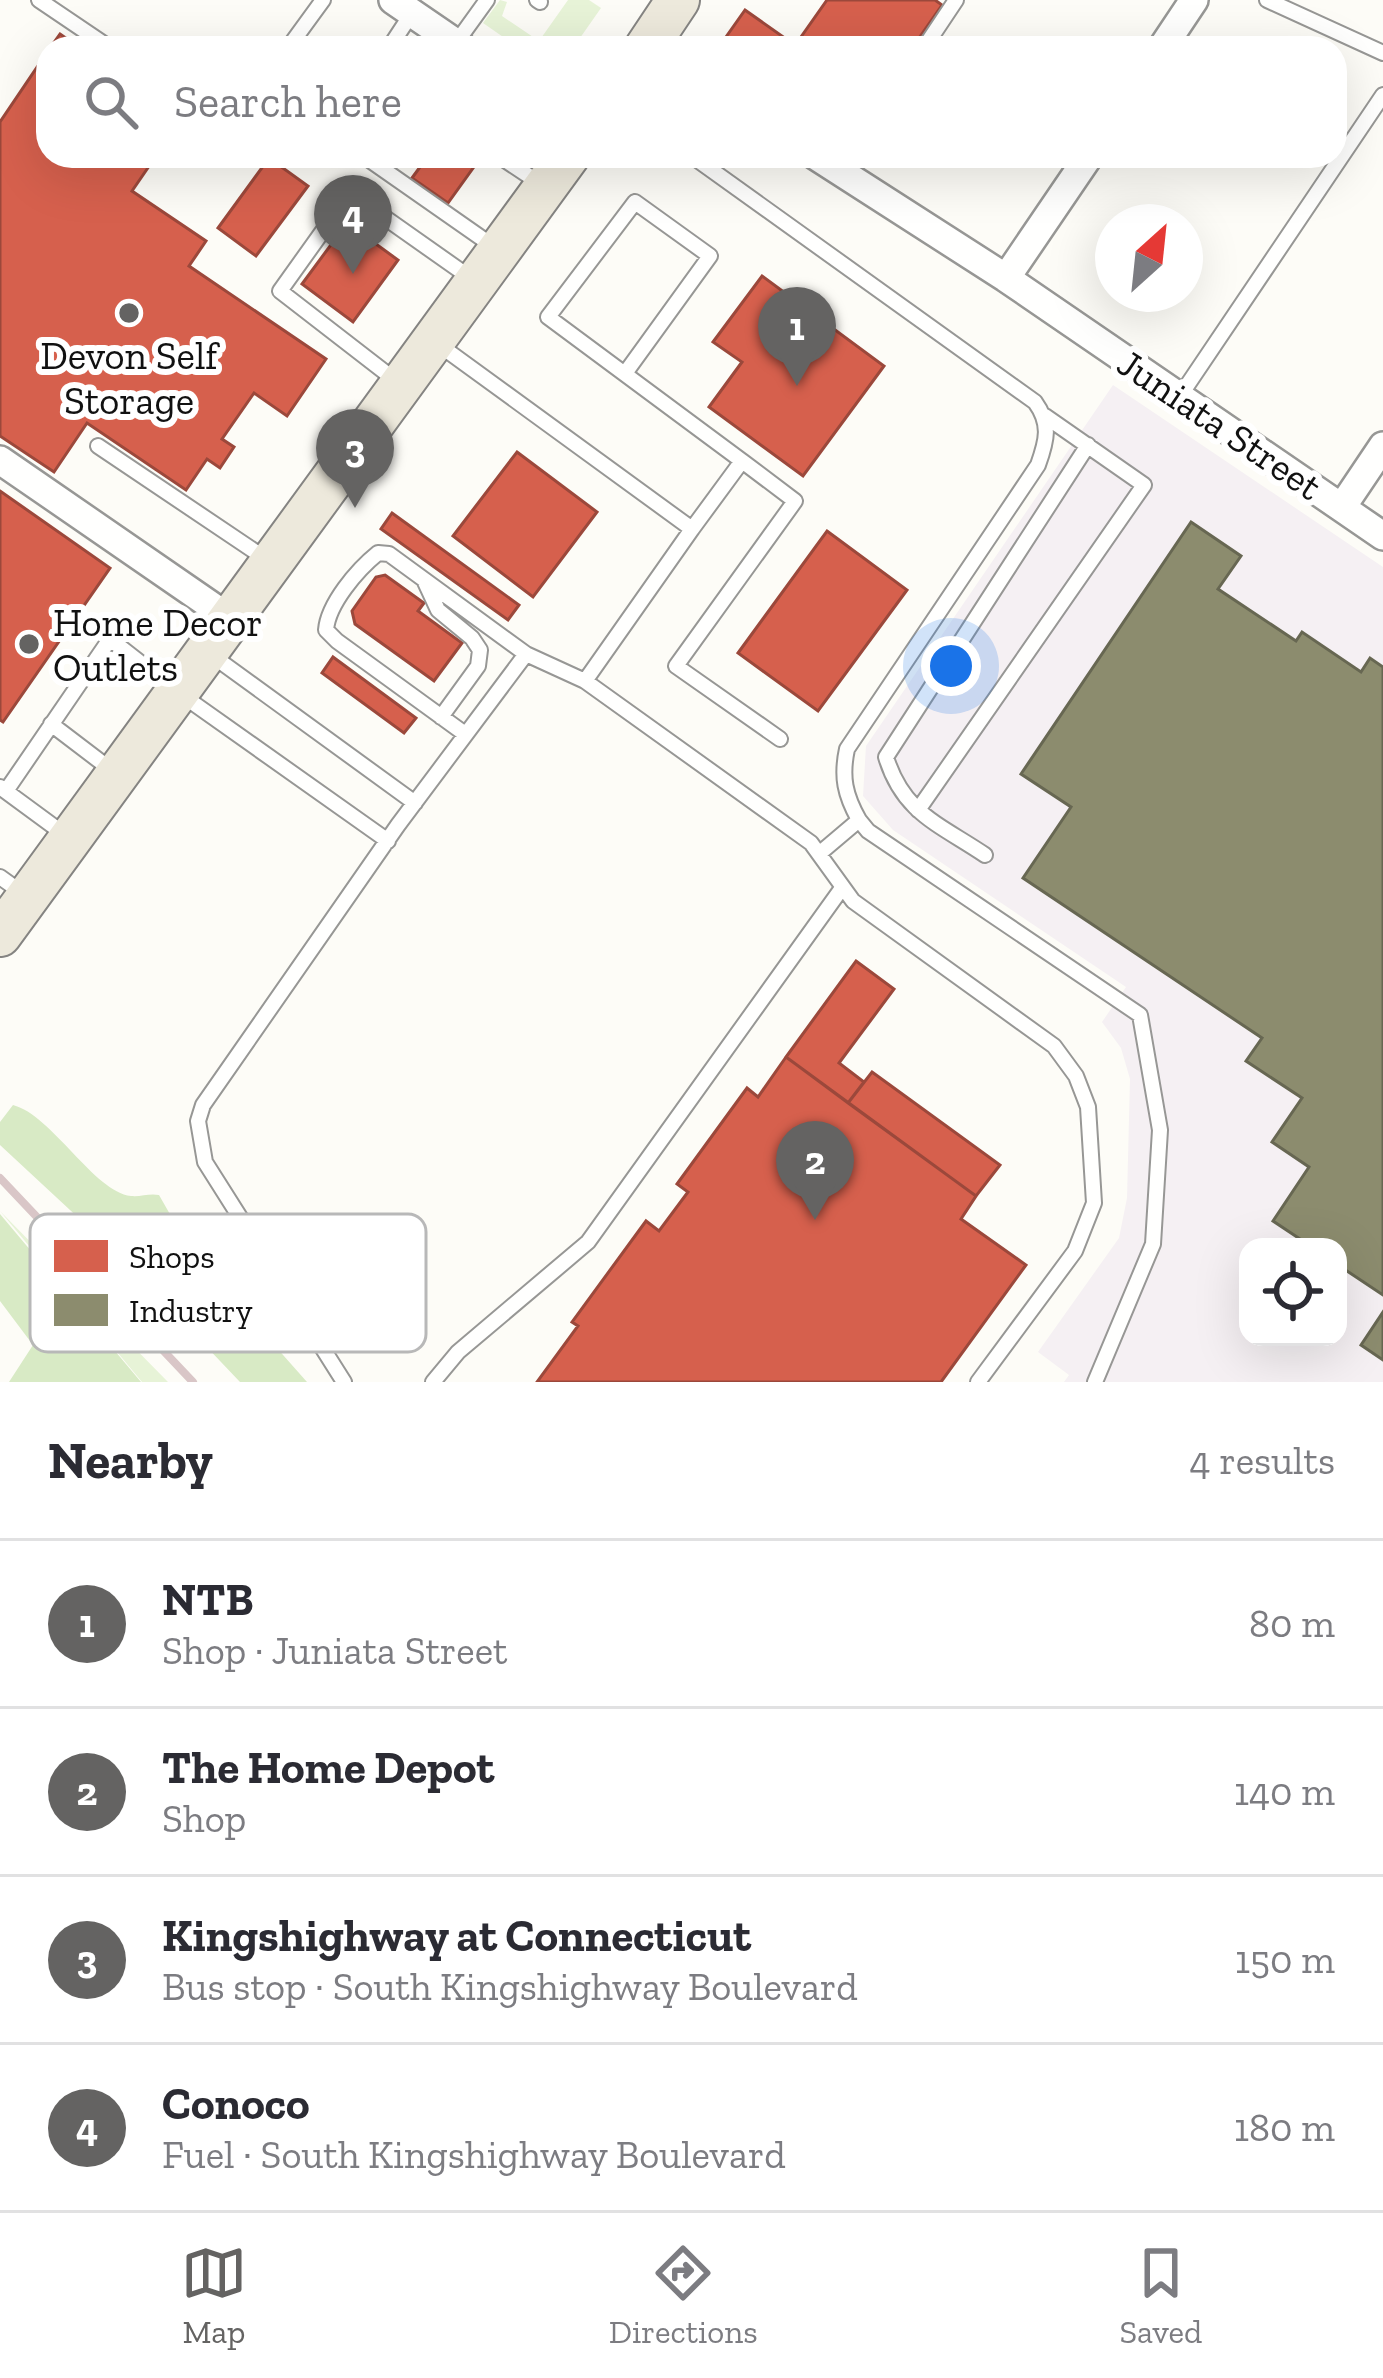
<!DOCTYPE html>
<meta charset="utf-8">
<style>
:root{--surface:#fff;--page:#f2f2f3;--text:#2b2b33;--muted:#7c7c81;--line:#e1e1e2;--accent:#646362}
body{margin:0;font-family:"Zilla Slab",serif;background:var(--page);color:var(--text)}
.controls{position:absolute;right:36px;bottom:36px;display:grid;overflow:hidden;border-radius:24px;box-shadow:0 12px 48px #0002}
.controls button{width:108px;height:108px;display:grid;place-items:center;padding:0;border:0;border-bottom:3px solid var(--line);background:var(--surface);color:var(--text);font:60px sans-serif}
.compass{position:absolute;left:1095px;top:204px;width:108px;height:108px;border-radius:50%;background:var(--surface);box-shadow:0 12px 48px #0002;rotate:27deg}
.you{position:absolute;left:951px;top:666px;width:42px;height:42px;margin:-30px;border:9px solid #fff;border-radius:50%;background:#1a73e8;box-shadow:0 0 0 18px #1a73e833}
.badge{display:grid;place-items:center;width:78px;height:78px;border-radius:50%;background:var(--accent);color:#fff;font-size:39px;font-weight:700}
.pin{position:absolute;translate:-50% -99px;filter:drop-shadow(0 3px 6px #0008)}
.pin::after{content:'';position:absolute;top:63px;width:42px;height:36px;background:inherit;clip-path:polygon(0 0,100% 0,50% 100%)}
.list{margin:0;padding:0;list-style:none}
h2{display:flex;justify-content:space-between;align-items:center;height:156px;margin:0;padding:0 48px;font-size:51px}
h2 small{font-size:39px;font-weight:400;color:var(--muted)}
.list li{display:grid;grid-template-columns:78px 1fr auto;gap:36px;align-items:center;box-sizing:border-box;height:168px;padding:0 48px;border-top:3px solid var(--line)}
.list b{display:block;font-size:45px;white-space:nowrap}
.list p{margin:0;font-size:39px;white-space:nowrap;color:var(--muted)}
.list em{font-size:39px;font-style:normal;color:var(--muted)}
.icon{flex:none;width:66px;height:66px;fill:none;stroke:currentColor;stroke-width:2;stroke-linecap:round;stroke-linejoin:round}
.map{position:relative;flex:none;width:1383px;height:1382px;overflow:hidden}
.search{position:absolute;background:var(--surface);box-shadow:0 12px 48px #0002;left:36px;right:36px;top:36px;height:132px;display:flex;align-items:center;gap:30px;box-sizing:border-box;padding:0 42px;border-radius:36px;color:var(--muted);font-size:45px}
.sheet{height:828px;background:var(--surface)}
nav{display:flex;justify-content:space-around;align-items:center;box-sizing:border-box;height:168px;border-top:3px solid var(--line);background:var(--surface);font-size:33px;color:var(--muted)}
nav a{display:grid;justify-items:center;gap:6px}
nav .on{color:var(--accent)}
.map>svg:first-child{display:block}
.industrial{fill:#f5f0f3;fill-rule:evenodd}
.green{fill:#e7f3d7}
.forest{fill:#d8eac5}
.shops{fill:#d6604d;stroke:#9b483b;stroke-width:3}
.industry{fill:#8c8c6e;stroke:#676752;stroke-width:3}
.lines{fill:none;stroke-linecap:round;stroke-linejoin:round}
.lane-casing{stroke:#979795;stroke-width:18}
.street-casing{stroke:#979795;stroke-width:32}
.primary-casing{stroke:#858482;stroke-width:46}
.lane{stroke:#fffffe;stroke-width:14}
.street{stroke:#fffffe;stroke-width:27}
.primary{stroke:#ede9dc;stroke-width:42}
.rail{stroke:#d9c6c7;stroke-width:8}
.poi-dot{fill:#646362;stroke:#fff;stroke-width:4.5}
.labels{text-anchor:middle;stroke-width:12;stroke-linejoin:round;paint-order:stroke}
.poi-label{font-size:39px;fill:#111;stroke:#fff}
.street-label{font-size:39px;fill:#111;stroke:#fff}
.key{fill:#fff;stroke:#b8b8b8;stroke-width:3}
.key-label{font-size:33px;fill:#111}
</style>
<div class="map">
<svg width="1383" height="1382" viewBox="0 0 1383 1382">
<rect width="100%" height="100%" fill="#fdfcf7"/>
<!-- industrial -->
<path class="industrial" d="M1113,385l270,182v815h-319l5,-7 -31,-23 81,-114 8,-40 3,-119 -9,-31 -19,-26 24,-35 -233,-157 -30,-34 3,-50zM1248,1247h90v90h-90z"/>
<!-- green -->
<path class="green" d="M500,0l7,2 -5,14 37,25 29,-41h21l12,8 -28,40h-54l-36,-25z
M0,1211l168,171h-26z"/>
<!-- forest -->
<path class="forest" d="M13,1105c39,10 81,87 118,91 10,1 18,-3 28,-1l32,56 116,131h-67l-114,-120 -126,-117v-23z
M0,1214l141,168h1h-133l24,-37 -33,-44z"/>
<!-- shops -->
<path class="shops" d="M827,0h108l7,5 -30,43h-110l-6,-4z
M745,10l44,31 -6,7h-56l-6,-4z
M60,34l20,14h-30z
M48,51v105h108l-24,35 74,50 -17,25 137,93 -39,57 -33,-23 -32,46 12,8 -14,21 -13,-9 -21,31 -99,-67 -33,49 -54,-36v-314z
M428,156h51l2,1 -33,46 -36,-25z
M269,158l39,28 -52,70 -38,-28z
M347,223l51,37 -45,62 -51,-38z
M762,276l122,90 -81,110 -94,-69 33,-45 -29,-20z
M517,452l80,60 -64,85 -80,-61z
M0,491l110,77 -107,154 -3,-2z
M392,513l127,92 -11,15 -127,-91z
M827,531l80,59 -89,121 -80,-58z
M385,575l39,28 -6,8 44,32 -28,38 -79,-57 -3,-13 24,-34z
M333,657l83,61 -12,15 -82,-60z
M856,961l38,28 -55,74 25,19 -16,21 -62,-46z
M786,1057l190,139 -15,23 65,46 -85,117h-404l41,-56 -6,-4 74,-101 13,10 29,-39 -11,-8 70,-96 11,9z
M872,1072l128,93 -24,31 -128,-93z"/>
<!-- industry -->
<path class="industry" d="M1191,522l50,34 -23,33 78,52 6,-9 59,40 9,-14 13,9v628l-45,-30v-18h-26l-39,-26 36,-54 -37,-25 30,-44 -56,-37 16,-23 -239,-160 48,-71 -50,-33z
M1383,1312v48l-22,-15z"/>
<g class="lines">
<!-- lane casing -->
<g class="lane-casing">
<path id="lane" d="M39,0l71,48
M537,0l3,2
M1267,0l116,53
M456,43l31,-43
M288,48l35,-48
M389,48l23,-35
M924,48l32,-48
M364,156l133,93
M499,156l42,28
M692,156l343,246c16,22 12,38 3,63l-191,284c-6,28 -2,46 12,71l-39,33
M438,344l254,185 -107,152
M626,372l84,-116 -75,-54 -87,115 194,144 -50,68
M395,380l-115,-89 70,-98 122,86
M1180,396l203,-301
M98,446l171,115
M742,461l53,40 -119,165 104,73
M425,582l13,28 34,28 8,12 -2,16 -37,51
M210,654l205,149
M51,724l63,48
M465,734l-128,-93 -11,-11c2,-26 31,-60 52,-77l11,1 137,100
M0,787l68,50
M6,791l104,-152 69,54 209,148
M918,810l226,-325 -99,-69
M859,820l9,11 272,184 20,115 -7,114 -58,138
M985,855c-46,-31 -82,-42 -99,-98l202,-312
M0,877l25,18
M344,1382l-139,-220 -7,-41 5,-16 195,-280 128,-171 59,27 226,162 42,58 201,145 22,30 12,31 6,96 -19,48 -97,131
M433,1382l25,-30 130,-110 254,-354"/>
</g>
<!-- street casing -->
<g class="street-casing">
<path id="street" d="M393,0l70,48
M1162,48l32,-48
M816,156l190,122 377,258
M1006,278l83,-122
M0,460l232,160
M1342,507l41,-61"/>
</g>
<!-- primary casing -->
<g class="primary-casing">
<path id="primary" d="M646,48l32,-48
M0,935l568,-779"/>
</g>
<!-- lane -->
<use href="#lane" class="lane"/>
<!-- street -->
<use href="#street" class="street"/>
<!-- primary -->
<use href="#primary" class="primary"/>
<!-- rail -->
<path class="rail" d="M0,1178l193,204"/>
</g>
<!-- markers -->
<g class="poi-dot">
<circle cx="129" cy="313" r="12"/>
<circle cx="29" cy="644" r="12"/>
</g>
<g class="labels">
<!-- poi labels -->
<g class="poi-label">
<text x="129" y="369">Devon Self<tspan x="129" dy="45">Storage</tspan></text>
<text x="53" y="636" text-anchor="start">Home Decor<tspan x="53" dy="45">Outlets</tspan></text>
</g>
<!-- street labels -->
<g class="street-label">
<text transform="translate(1220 424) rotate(34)" y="14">Juniata Street</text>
</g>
</g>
<!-- legend -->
<rect x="30" y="1214" width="396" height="138" rx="18" class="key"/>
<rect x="54" y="1240" width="54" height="32" fill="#d6604d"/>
<rect x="54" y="1294" width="54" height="32" fill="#8c8c6e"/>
<g class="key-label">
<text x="129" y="1268">Shops</text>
<text x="129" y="1322">Industry</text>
</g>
</svg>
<div class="controls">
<button><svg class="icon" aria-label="locate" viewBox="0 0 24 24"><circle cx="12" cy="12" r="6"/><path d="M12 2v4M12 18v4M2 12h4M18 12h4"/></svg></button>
</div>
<svg class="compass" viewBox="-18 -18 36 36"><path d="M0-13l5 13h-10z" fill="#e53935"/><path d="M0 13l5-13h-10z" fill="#7c7c81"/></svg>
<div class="you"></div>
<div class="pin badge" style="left:797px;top:386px">1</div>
<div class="pin badge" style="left:815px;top:1220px">2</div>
<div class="pin badge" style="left:355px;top:508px">3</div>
<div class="pin badge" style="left:353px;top:274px">4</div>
<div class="search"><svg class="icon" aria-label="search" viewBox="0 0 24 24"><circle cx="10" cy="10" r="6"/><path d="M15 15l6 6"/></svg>Search here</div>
</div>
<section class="sheet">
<h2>Nearby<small>4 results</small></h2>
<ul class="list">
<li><span class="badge">1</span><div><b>NTB</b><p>Shop · Juniata Street</p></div><em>80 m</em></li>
<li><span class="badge">2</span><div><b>The Home Depot</b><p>Shop</p></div><em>140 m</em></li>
<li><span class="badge">3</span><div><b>Kingshighway at Connecticut</b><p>Bus stop · South Kingshighway Boulevard</p></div><em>150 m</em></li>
<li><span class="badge">4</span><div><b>Conoco</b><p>Fuel · South Kingshighway Boulevard</p></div><em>180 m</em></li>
</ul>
</section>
<nav>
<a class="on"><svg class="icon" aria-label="map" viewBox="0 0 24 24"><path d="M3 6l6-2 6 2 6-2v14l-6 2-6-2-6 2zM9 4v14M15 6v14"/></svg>Map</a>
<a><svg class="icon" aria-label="directions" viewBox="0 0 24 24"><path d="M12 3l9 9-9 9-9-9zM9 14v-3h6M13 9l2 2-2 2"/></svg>Directions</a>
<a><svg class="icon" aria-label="saved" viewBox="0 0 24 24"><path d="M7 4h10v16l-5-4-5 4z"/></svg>Saved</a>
</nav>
